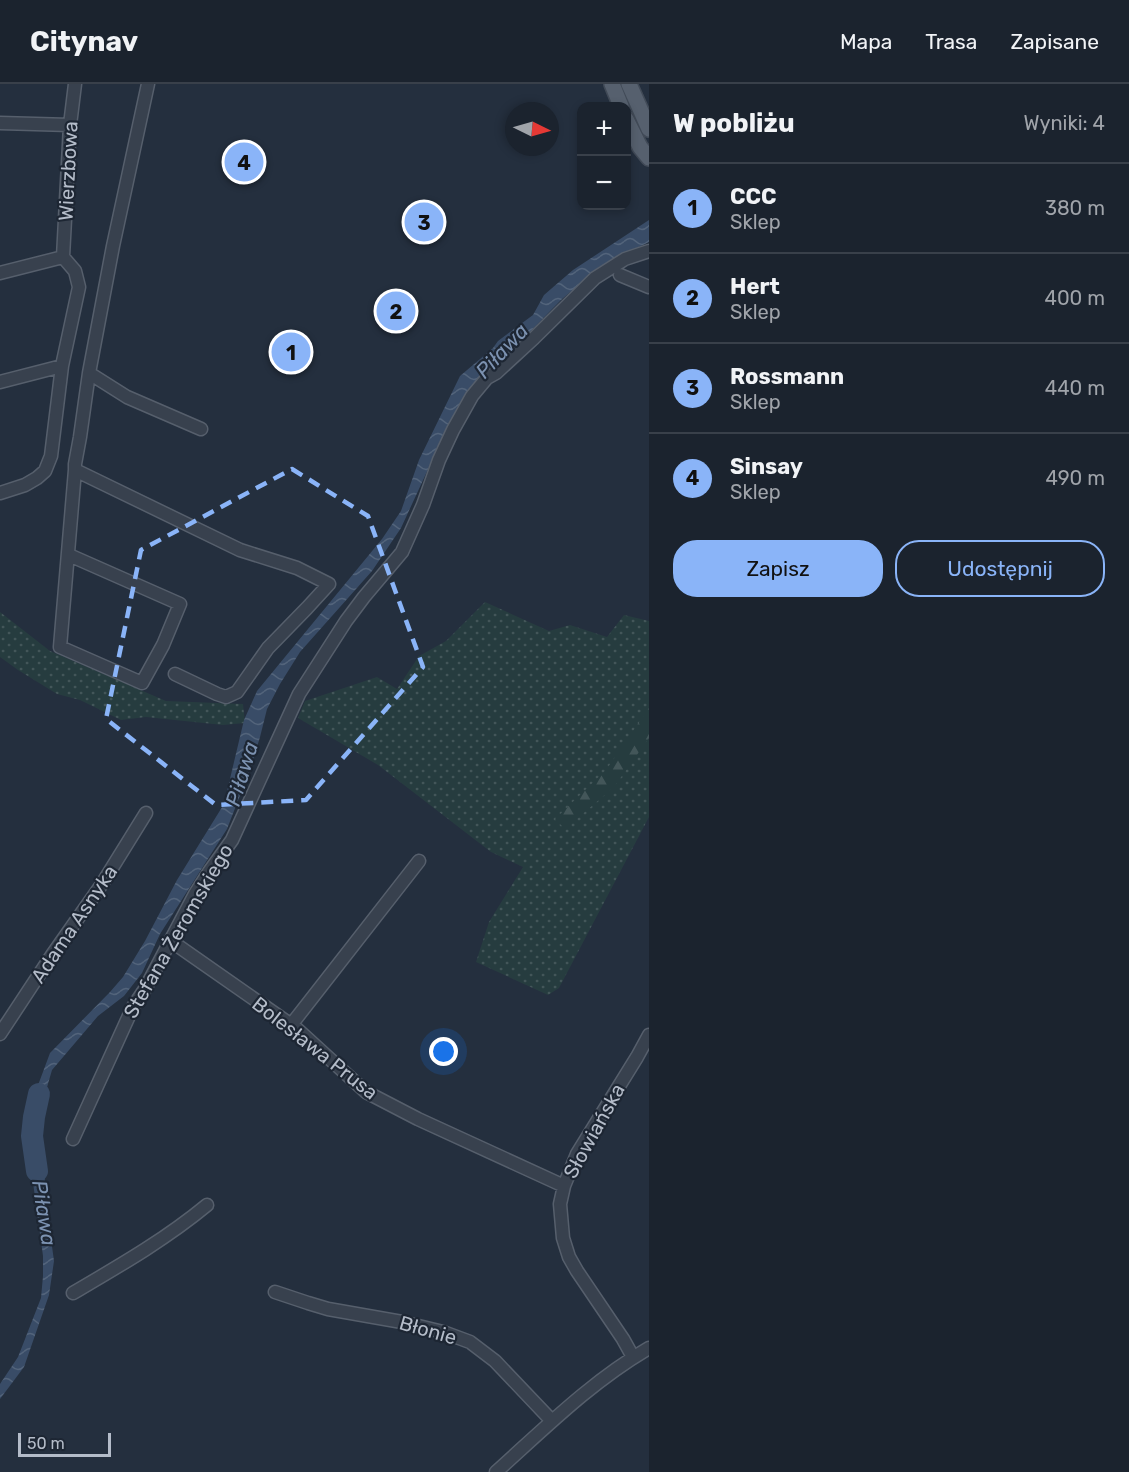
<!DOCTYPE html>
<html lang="pl">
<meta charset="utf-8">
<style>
:root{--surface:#1b232e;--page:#282f3a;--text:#f1f3f6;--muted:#a0a4aa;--line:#39404a;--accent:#8ab4f8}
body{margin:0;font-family:Rubik,sans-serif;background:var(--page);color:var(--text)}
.controls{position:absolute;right:18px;top:18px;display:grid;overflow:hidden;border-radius:12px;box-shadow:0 3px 9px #0003}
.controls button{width:54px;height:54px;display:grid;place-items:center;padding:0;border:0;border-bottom:2px solid var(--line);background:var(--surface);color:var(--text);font:30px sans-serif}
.compass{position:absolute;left:505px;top:18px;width:54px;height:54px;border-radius:50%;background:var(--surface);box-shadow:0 3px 9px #0003;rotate:95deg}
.scale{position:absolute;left:18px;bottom:15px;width:93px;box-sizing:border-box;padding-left:6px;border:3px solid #b4bcc9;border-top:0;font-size:16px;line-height:21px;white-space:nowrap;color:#b4bcc9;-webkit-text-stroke:4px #1d2633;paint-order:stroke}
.you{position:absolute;left:444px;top:968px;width:21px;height:21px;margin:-15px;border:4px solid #fff;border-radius:50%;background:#1a73e8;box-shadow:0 0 0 9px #1a73e833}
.badge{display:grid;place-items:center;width:39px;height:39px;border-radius:50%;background:var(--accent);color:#111;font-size:20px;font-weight:700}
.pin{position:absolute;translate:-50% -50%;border:3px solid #fff;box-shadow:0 2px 6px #0006}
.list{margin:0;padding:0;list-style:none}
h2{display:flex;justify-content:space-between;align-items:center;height:78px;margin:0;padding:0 24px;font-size:26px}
h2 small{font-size:20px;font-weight:400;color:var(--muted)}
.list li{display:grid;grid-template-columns:39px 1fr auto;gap:18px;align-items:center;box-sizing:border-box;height:90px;padding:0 24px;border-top:2px solid var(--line)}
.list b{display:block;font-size:22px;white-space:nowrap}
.list p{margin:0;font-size:20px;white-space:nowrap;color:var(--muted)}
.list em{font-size:20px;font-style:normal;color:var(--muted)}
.actions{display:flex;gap:12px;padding:18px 24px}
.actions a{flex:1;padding:14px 0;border:2px solid var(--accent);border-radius:24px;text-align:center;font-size:21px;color:var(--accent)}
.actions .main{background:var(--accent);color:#111}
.map{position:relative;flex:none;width:649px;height:1388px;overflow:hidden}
header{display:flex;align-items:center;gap:36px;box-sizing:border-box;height:84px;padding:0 30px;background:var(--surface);border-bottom:2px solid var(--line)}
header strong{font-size:28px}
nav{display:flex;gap:33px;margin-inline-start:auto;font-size:21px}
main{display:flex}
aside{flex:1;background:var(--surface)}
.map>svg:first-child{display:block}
.grass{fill:url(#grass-dots)}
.forest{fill:url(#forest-firs)}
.water{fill:url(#water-waves)}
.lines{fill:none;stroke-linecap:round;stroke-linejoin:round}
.river{stroke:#394c67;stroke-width:22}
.minor-casing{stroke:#565f6c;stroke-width:15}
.major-casing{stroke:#414a57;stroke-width:18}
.minor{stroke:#38414e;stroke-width:12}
.major{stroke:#56606e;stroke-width:15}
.marked{fill:none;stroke:#8ab4f8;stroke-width:4.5;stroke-dasharray:12 8;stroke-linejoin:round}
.labels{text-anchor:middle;stroke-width:4.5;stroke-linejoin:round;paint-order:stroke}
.street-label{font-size:20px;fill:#b4bcc9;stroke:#1d2633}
.water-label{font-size:21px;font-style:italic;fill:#7c92b1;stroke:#1d2633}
</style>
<header>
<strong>Citynav</strong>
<nav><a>Mapa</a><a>Trasa</a><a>Zapisane</a></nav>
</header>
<main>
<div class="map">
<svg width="649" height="1388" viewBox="0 0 649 1388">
<defs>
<pattern id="grass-dots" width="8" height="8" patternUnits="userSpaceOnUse" patternTransform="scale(1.5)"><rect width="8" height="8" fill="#263c3f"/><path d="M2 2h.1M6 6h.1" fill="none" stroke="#435659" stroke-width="1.8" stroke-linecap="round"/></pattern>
<pattern id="forest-firs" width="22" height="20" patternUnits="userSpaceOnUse" patternTransform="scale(1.5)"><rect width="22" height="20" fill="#263c3f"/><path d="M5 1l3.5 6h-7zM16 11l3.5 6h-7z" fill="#435659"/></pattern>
<pattern id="water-waves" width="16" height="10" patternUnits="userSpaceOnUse" patternTransform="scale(1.5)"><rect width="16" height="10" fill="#394c67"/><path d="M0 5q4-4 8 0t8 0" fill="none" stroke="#53647b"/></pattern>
</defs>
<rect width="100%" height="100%" fill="#242f3e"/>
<!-- grass -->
<path class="grass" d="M485,518l64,29 21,-6 37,12 17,-22 25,6v196l-90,171 -11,7 -72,-33 13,-40 34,-55 -32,-15 -113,-87 -80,-47 7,-17 72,-24 20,12 22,-33 27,-15z
M0,528l50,39 116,50 77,3 2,19 -22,2 -77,-8 -25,3 -41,-20 -23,-6 -39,-24 -18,-13z"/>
<!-- forest -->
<path class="forest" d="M649,624v30l-35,49 -49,42 -10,-10 51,-49z"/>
<!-- water -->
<path class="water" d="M649,136v22l-50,25 -38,33 -38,39 -49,46 -32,54 -41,89 -29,43 -72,81 -20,32 -13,25 -7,28 -9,30 -24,62 -67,105 -18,39 -18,23 -26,20 -46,54 -11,38 5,95 8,58 -5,34 -25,72 -24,32v-15l18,-27 23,-59 2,-22v-20l-11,-81 2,-79 16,-43 60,-61 13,-15 22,-36 32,-61 47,-76 20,-84 13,-29 125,-152 19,-28 18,-51 41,-84 33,-28 5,-7 35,-26 11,-20 29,-25z"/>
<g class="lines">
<!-- river -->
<path class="river" d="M37,1087l-5,-35 2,-19 5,-23"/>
<!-- minor casing -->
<g class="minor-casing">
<path id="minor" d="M148,0l-35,162 -24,127 -9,64 -5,27v6l165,80 57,18 32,16 -22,24 -39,40 -31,44 -11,5 -9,-3 -42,-20
M0,39l70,2
M63,173l7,-132 5,-41
M0,189l63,-16
M620,191l29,12
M89,289l38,24 74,32
M0,298l62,-16
M0,409l25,-8 12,-7 8,-7 6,-15 11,-90 17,-79 -4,-16 -12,-14
M69,471l111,49 -17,41 -21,38 -82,-36 15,-177
M171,857l126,88 69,63 52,27 146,67
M291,941l128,-164
M0,950l52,-79 50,-71 44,-71
M73,1055l60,-132 12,-18 50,-95 14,-22 23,-32 67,-146 47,-73 18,-24 38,-45 21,-47 16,-45 14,-30 19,-34 15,-18 9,-5 38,-35 61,-60 30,-19 24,-8
M275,1208l33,11 20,6 74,13 41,10 27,10 25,19 57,60
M73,1209c46,-27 93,-54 134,-88
M633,1273l-10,-18 -46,-68 -8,-14 -6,-19 -3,-34 4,-18 13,-32 60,-97 12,-22
M496,1388c49,-44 96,-91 153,-124"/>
</g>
<!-- major casing -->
<g class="major-casing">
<path id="major" d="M612,0l9,22
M629,0l20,45
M626,35l14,28 9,11"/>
</g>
<!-- minor -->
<use href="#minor" class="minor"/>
<!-- major -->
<use href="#major" class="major"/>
</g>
<!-- marked area -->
<path class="marked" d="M292,385l76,47 55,151 -117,133 -90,5 -110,-86 35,-169z"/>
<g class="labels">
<!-- street labels -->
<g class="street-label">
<text transform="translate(68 87) rotate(-87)" y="7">Wierzbowa</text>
<text transform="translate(74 840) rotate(-56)" y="7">Adama Asnyka</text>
<text transform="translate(178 847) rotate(-60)" y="7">Stefana Żeromskiego</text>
<text transform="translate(315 964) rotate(38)" y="7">Bolesława Prusa</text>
<text transform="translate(594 1047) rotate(-61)" y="7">Słowiańska</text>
<text transform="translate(428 1246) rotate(16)" y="7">Błonie</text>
</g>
<!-- water labels -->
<g class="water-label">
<text transform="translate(502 267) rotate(-47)" y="7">Piława</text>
<text transform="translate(242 690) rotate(-73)" y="7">Piława</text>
<text transform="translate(44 1129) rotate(81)" y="7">Piława</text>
</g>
</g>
</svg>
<div class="controls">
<button>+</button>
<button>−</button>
</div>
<svg class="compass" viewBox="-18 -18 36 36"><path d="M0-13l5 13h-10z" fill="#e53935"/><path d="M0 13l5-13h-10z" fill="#a0a4aa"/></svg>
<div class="scale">50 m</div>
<div class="you"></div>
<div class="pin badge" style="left:291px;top:268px">1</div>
<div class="pin badge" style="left:396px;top:227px">2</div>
<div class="pin badge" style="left:424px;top:138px">3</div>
<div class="pin badge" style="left:244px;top:78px">4</div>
</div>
<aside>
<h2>W pobliżu<small>Wyniki: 4</small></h2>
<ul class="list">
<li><span class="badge">1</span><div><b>CCC</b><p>Sklep</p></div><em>380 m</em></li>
<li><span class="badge">2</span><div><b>Hert</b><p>Sklep</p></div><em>400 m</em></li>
<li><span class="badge">3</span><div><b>Rossmann</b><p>Sklep</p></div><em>440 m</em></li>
<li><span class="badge">4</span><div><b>Sinsay</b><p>Sklep</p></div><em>490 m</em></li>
</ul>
<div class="actions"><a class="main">Zapisz</a><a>Udostępnij</a></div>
</aside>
</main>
